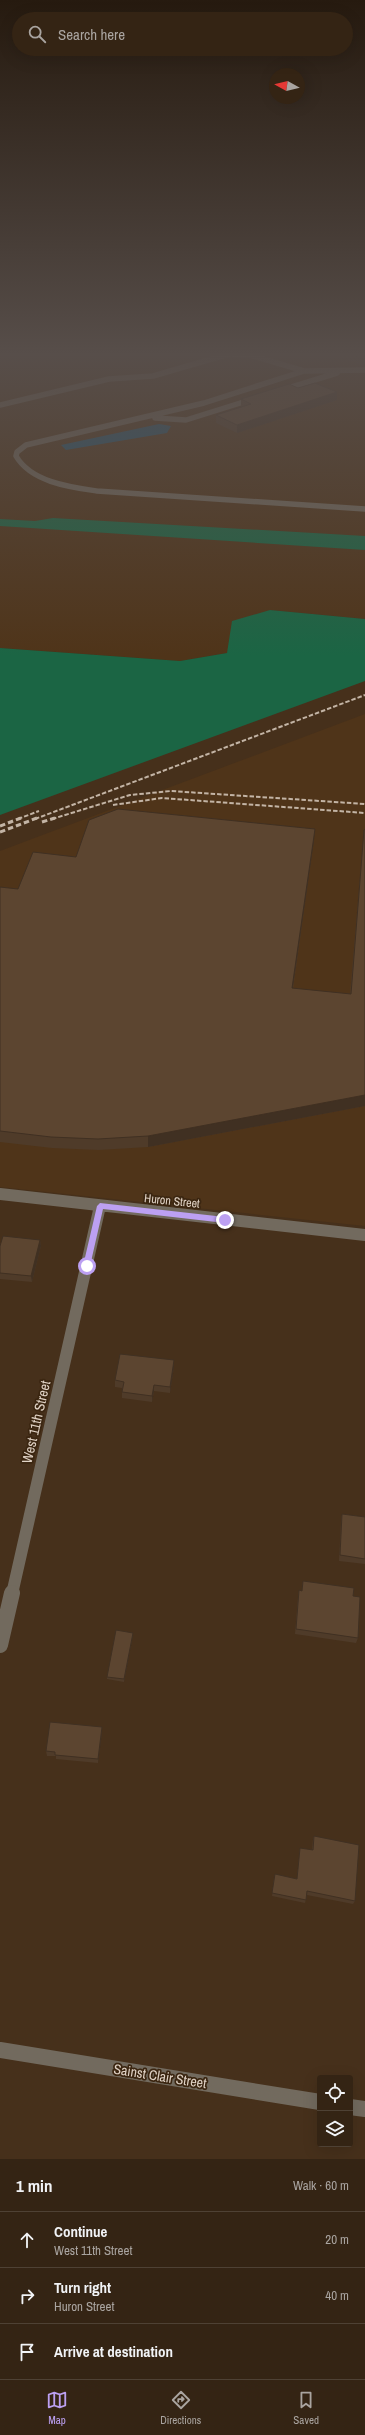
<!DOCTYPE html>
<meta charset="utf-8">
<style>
:root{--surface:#342414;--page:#3c2c1d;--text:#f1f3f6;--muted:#a9a4a0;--line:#4e4134;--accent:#bca0f2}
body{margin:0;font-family:"Archivo Narrow",sans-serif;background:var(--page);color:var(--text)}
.controls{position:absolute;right:12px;bottom:12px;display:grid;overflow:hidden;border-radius:4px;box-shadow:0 4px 16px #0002}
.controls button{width:36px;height:36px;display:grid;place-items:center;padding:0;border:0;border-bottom:1px solid var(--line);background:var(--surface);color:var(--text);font:20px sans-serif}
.compass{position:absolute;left:269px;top:68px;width:36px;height:36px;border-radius:50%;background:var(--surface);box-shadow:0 4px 16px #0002;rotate:278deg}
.stop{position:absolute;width:12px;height:12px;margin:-9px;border:3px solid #bca0f2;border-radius:50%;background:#fff}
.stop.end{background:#bca0f2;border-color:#fff;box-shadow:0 1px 4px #0008}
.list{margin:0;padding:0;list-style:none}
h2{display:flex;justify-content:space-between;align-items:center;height:52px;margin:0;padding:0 16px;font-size:17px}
h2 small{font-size:13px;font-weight:400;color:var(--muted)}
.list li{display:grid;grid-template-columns:26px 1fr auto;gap:12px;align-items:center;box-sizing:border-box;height:56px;padding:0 16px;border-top:1px solid var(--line)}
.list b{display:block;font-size:15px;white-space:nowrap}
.list p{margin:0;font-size:13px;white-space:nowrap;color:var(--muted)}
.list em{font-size:13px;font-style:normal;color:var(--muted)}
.icon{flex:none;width:22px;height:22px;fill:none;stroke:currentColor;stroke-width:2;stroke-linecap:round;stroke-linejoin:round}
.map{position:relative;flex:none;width:365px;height:2159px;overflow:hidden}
.search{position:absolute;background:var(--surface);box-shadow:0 4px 16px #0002;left:12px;right:12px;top:12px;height:44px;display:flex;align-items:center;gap:10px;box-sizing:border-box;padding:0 14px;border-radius:22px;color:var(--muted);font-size:15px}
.sheet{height:220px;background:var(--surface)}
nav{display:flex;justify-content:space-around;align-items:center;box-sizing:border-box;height:56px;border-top:1px solid var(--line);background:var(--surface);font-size:11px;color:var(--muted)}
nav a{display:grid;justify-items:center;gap:2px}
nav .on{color:var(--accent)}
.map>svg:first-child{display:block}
.built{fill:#4f3419}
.green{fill:#1b6544}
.water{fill:#1c5574}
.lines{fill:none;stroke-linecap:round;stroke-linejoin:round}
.minor-far2{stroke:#726a5e;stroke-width:5.5}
.minor-far1{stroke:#726a5e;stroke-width:12}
.minor{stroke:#726a5e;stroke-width:16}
.rail-far1{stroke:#c3b4a5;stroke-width:2;stroke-dasharray:4.5 2;stroke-linecap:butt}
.rail{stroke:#c3b4a5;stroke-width:3;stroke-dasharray:5.5 3;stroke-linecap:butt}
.wall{fill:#4f3b29}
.shaded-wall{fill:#403022}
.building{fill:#5c4530;stroke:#403022}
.route{fill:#bca0f2}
.labels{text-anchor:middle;stroke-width:3.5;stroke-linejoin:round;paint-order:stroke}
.street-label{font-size:12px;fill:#e1d3c6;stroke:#3b2611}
.near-street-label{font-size:14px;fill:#e1d3c6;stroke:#3b2611}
</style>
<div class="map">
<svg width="365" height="2159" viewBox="0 0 365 2159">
<rect width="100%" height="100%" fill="#46301b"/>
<!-- built -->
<path class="built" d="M0,354h365v265l-95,-9 -43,43 -47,8 -180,-13z
M365,714v512l-365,-39v-336z"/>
<!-- green -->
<path class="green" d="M53,518l312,18v14l-365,-24v-7l35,2z
M270,610l95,9v62l-365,134v-167l180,13 47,-8 5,-32z"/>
<!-- water -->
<path class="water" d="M159,424l12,2 -4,7 -101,17 -5,-5z"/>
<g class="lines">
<!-- minor-far2 -->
<path class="minor-far2" d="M231,354l19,1 54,16
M365,370l-61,1 -100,32 -178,42 -9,7 -1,4c15,26 54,31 81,35l268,18
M282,390l55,-17
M0,405l109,-26 44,-3 76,-22
M155,418l31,2 67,-21"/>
<!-- minor-far1 -->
<path class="minor-far1" d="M0,1194l365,41
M12,1594l88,-388"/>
<!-- minor -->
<path class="minor" d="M0,1645l12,-52
M0,2050l320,52
M350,2107l15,2"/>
<!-- rail-far1 -->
<path class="rail-far1" d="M113,805l49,-7 203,15
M18,819l21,-8
M35,819l330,-124
M52,819l78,-24 41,-4 194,13"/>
<!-- rail -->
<path class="rail" d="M42,822l13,-4
M0,826l21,-8
M0,832l37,-14"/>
</g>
<!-- wall -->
<path class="wall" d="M333,354h32l-2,12z
M298,388l39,4v8l-100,33 -21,-10v-8l25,-8v-8z
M364,830l1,276 -217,41 -49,3 -47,-2 -52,-6v-255l18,2 58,-32 238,-17 -21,149 57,5z
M40,1240l1,6 -9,36 -32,-3v-33z
M174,1360v7l-4,26 -16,-2 -2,11 -30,-4v-10l-7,-1v-7z
M342,1514l23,3v47l-26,-3 2,-41z
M303,1581l50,15 5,42 -2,5 -61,-9 3,-38 1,-6 3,1z
M133,1635l-9,47 -17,-3v-2z
M102,1727v5l-4,31 -42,-4v-3h-9l-1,-5z
M314,1836l41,65 -2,3 -46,-9 -2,8 -33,-7 2,-19 23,1 3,-30 12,2 1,-11z"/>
<!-- shaded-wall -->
<path class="shaded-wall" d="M365,358v7l-2,1v-7z
M337,392v8l-100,33v-8z
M315,829l-1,11 -23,160 1,-12z
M365,1095v11l-217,41v-11z
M40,1240l1,6 -9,36 -1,-6z
M174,1360v7l-4,26v-6z
M154,1385v6l-2,11v-6z
M133,1633v2l-9,47v-3z
M102,1727v5l-4,31v-4z"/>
<!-- building -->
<path class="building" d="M351,354h14v4l-2,1z
M315,383l22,9 -100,33 -21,-10 35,-11 -10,-5 48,-15 9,4z
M118,809l197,20 -23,159 59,6 13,-164 1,-1v266l-217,41 -50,3 -47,-2 -51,-6v-244l18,2 15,-37 43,5 13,-37z
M3,1236l37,4 -9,36 -31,-3v-27z
M120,1354l54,6 -4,27 -16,-2 -2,11 -30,-4 2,-10 -9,-2z
M342,1514l23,3v42l-25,-4z
M303,1581l51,7 -1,8 7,1 -2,41 -62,-9 3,-39 3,1z
M116,1630l17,3 -9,46 -17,-2z
M50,1722l52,5 -4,32 -43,-4v-3l-9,-1z
M314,1836l45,9 -4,56 -48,-10 -1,9 -34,-7 3,-19 22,5 3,-31 13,2z"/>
<!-- sky -->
<linearGradient id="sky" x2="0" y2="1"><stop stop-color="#261a0f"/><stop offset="0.54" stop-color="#574e4a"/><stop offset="1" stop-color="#574e4a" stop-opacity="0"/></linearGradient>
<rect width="365" height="656" fill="url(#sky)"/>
<!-- route -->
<path class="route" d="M100,1203l125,14 4,3 -4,3 -122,-14 -13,57 -3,4 -4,-4 14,-60z"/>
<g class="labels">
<!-- street labels -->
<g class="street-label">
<text transform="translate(172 1201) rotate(6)" y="4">Huron Street</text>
</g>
<!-- near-street labels -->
<g class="near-street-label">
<text transform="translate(36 1422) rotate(-77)" y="5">West 11th Street</text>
<text transform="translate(160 2076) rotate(9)" y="5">Sainst Clair Street</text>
</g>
</g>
</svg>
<div class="controls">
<button><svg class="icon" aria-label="locate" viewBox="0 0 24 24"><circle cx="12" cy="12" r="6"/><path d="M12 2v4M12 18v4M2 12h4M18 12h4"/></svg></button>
<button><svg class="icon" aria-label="layers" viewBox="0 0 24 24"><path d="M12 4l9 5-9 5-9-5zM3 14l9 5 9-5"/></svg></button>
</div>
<svg class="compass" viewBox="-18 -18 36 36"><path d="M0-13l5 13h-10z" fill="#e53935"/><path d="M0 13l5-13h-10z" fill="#a9a4a0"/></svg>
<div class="stop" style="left:87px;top:1266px"></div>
<div class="stop end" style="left:225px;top:1220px"></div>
<div class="search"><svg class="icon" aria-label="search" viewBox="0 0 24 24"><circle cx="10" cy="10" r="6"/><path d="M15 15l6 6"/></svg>Search here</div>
</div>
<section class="sheet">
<h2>1 min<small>Walk · 60 m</small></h2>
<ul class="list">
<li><svg class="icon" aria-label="ahead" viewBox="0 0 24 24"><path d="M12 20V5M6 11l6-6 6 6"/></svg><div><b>Continue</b><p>West 11th Street</p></div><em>20 m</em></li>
<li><svg class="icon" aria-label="right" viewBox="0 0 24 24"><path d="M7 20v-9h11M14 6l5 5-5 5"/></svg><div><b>Turn right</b><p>Huron Street</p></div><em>40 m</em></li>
<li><svg class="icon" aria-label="arrive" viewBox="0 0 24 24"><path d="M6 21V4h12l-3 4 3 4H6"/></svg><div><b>Arrive at destination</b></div></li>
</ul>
</section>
<nav>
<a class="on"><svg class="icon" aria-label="map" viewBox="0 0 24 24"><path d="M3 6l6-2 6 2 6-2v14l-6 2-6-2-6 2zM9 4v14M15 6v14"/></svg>Map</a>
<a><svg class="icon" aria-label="directions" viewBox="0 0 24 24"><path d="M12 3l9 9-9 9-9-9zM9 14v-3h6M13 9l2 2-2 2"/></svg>Directions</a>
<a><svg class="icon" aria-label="saved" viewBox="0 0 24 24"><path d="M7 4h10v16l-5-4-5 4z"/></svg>Saved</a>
</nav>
